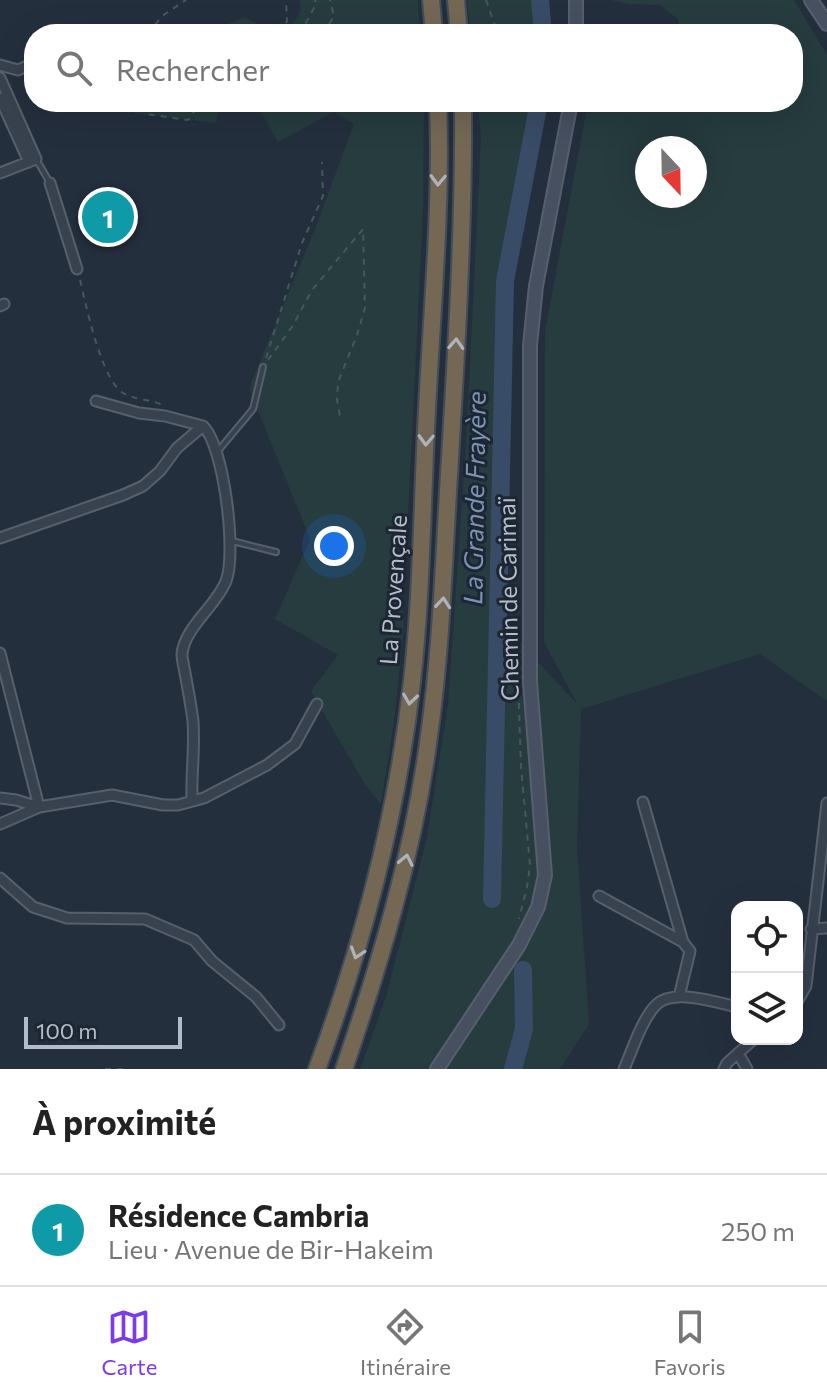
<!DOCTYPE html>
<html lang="fr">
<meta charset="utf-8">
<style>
:root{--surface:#fff;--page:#f2f2f2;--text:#222;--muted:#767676;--line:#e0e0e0;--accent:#7c3aed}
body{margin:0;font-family:Commissioner,sans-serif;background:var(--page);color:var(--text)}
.controls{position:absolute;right:24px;bottom:24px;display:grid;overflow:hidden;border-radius:16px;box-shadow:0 8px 32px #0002}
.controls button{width:72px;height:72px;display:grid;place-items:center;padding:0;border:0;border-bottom:2px solid var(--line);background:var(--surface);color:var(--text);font:40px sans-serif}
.compass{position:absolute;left:635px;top:136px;width:72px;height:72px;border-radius:50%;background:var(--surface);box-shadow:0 8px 32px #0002;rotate:158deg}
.scale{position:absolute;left:24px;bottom:20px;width:158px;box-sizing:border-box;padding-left:8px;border:4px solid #b4bcc9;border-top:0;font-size:22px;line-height:28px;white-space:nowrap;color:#b4bcc9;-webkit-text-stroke:6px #1d2633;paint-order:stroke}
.you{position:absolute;left:334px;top:546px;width:28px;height:28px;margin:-20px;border:6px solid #fff;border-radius:50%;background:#1a73e8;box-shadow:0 0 0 12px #1a73e833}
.badge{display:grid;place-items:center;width:52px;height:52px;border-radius:50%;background:var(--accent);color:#fff;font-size:26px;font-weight:700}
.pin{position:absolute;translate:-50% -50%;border:4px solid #fff;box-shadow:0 2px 8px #0006}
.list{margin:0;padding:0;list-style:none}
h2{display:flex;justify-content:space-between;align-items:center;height:104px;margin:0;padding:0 32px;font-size:34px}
h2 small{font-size:26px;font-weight:400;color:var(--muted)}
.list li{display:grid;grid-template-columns:52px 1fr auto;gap:24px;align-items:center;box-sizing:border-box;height:112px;padding:0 32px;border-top:2px solid var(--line)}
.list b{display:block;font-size:30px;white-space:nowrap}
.list p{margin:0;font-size:26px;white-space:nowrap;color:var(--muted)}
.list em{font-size:26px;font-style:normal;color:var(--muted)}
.icon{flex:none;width:44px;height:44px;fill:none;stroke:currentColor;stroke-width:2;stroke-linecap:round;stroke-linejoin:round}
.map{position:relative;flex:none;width:827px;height:1069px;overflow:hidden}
.search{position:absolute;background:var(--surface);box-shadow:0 8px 32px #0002;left:24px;right:24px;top:24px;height:88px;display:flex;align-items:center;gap:20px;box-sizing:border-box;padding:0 28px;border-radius:32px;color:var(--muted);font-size:30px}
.sheet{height:216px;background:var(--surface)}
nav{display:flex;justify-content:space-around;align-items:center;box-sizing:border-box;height:112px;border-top:2px solid var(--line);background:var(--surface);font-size:22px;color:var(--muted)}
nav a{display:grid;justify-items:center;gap:4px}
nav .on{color:var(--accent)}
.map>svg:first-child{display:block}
.green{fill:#263c3f;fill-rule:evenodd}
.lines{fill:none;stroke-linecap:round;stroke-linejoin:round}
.river{stroke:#394c67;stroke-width:18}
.lane-casing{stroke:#565f6c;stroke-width:8}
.street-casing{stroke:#565f6c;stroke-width:13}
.secondary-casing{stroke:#565f6c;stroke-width:16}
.highway-casing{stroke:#434c59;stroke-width:20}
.path{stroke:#44595c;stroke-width:2;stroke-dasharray:6 6;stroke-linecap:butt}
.lane{stroke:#38414e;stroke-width:4}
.street{stroke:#38414e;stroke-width:9}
.secondary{stroke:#465061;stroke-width:12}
.highway{stroke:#746855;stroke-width:16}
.oneway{stroke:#aeb4bd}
.labels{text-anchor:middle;stroke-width:6;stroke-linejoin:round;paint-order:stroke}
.street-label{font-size:24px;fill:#b4bcc9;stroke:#1d2633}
.water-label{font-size:26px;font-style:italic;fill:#7c92b1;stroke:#1d2633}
</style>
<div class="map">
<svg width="827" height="1069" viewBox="0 0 827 1069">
<rect width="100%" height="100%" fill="#242f3e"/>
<!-- green -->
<path class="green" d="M300,0h118l2,34h-133l14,-24z
M467,0h68l1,34h-66z
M611,0h183l33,55v646l-67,-47 -179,55 -4,138 12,177 -29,45h-200l26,-72 41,-160 21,-133 18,-259 15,-308 -4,-35h57l-36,202 -4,311 84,90 -34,-63 1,-311 41,-218 55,-8 2,-3h150v-68h-118l4,-14 -19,-15 -32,-1zM647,148h48v48h-48z
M244,17l14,8 -5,9h-46z
M129,102h91l-4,21 -83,-10z
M255,102h169l-1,110 -15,303 -13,1 9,108 -9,91 -14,89 -17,-21 -53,-92 27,-36 -63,-36 35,-80 -61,-151 68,-164 37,-100 -20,-12 -56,30z"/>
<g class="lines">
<!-- river -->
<path class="river" d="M540,0l3,34
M492,899l13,-618 34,-179
M513,1069l11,-40 -1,-59"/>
<!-- lane casing -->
<g class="lane-casing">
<path id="lane" d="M126,102l3,6
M36,159l13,22
M218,451l35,-42 10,-42
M232,541l44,11"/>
</g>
<!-- street casing -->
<g class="street-casing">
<path id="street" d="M0,65l18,5 16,-7
M0,78l36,81 -36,14
M0,98l29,64
M50,183l27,86
M0,306l4,-2
M96,401l43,12 26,3 38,10
M0,538l123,-43 20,-9 17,-15 17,-23 26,-22
M0,653l39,154
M0,798l16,2 23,7
M192,801c-1,-27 3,-53 1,-80 -2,-16 -5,-32 -8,-48 -1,-6 -3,-13 -3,-19 2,-26 35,-49 44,-73 11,-27 -2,-136 -23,-155
M643,802l40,140 7,9 -11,46
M0,824l39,-17 73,-12 51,10h15l26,-7 63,-33 28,-21 22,-40
M0,878l33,29 34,11 78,1 49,21 18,21 44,36 23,28
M599,896l84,46
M811,929l16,-1
M797,1002l9,-16 21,-183
M738,1053l9,16
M624,1069c8,-18 18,-50 32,-64 17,-17 60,-3 81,2
M724,1069l3,-6 27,-24"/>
</g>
<!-- secondary casing -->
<g class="secondary-casing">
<path id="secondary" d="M811,0l16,24
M576,34v-34
M437,1069l82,-124 19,-38 7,-32 -15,-193v-337l6,-59 35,-184"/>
</g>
<!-- highway casing -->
<g class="highway-casing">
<path id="highway" d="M431,0l3,34
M456,0l3,34
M317,1069c46,-125 80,-254 95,-387 10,-90 10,-181 15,-272 5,-102 15,-205 11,-308
M344,1069c37,-109 70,-219 85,-333 13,-92 15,-185 21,-278 7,-118 14,-237 13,-356"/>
</g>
<!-- path -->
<path class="path" d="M486,0l12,34
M148,34l14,-18 24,-16
M281,34l6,-13 -1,-21
M300,34l16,-30 -1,-4
M323,34l11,-18 -4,-16
M140,107l6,7 42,6 13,-18
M80,280c6,25 22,104 45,114 10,6 24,5 35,10l2,3
M266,358l36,-115 21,-47 -1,-34
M268,360l24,-33 20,-37 51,-61 2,79 -8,27 -19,47 -1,18 4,21
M518,679l3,88 9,98 -3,22 -8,32
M105,1069h22"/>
<!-- lane -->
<use href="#lane" class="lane"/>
<!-- street -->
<use href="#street" class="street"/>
<!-- secondary -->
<use href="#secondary" class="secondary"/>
<!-- highway -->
<use href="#highway" class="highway"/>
</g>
<!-- one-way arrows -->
<defs><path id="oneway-chevron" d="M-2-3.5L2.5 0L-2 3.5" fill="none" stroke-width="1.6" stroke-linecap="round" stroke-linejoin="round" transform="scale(2)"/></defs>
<g class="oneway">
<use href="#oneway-chevron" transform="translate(438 180) rotate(92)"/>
<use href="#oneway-chevron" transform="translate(456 344) rotate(-87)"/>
<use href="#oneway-chevron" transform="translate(426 440) rotate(92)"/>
<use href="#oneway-chevron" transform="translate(443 603) rotate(-85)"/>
<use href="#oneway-chevron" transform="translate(410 699) rotate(98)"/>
<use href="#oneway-chevron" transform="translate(406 860) rotate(-78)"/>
<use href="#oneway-chevron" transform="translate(357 953) rotate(108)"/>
</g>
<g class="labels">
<!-- street labels -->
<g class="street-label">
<text transform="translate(394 590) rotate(-86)" y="8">La Provençale</text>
<text transform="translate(509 599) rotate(-91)" y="8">Chemin de Carimaï</text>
</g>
<!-- water labels -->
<g class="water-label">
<text transform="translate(475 498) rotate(-89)" y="9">La Grande Frayère</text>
</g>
</g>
</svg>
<div class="controls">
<button><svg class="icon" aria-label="locate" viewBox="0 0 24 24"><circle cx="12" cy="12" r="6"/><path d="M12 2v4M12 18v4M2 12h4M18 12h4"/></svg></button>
<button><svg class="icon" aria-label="layers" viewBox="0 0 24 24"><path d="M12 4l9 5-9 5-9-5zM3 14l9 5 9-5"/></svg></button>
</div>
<svg class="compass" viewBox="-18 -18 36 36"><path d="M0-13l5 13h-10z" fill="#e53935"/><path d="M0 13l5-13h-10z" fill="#767676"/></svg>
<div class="scale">100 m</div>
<div class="you"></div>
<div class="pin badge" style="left:108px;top:217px;background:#0f9aa8">1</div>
<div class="search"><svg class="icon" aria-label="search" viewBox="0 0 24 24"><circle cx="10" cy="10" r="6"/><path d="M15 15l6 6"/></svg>Rechercher</div>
</div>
<section class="sheet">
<h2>À proximité<small></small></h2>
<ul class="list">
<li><span class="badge" style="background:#0f9aa8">1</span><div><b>Résidence Cambria</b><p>Lieu · Avenue de Bir-Hakeim</p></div><em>250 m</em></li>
</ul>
</section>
<nav>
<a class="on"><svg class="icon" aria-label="map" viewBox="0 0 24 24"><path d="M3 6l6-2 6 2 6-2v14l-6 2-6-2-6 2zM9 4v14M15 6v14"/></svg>Carte</a>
<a><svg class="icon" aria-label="directions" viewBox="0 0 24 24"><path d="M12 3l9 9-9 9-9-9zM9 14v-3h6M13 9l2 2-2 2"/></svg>Itinéraire</a>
<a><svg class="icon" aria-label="saved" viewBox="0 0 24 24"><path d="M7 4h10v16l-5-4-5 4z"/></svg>Favoris</a>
</nav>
